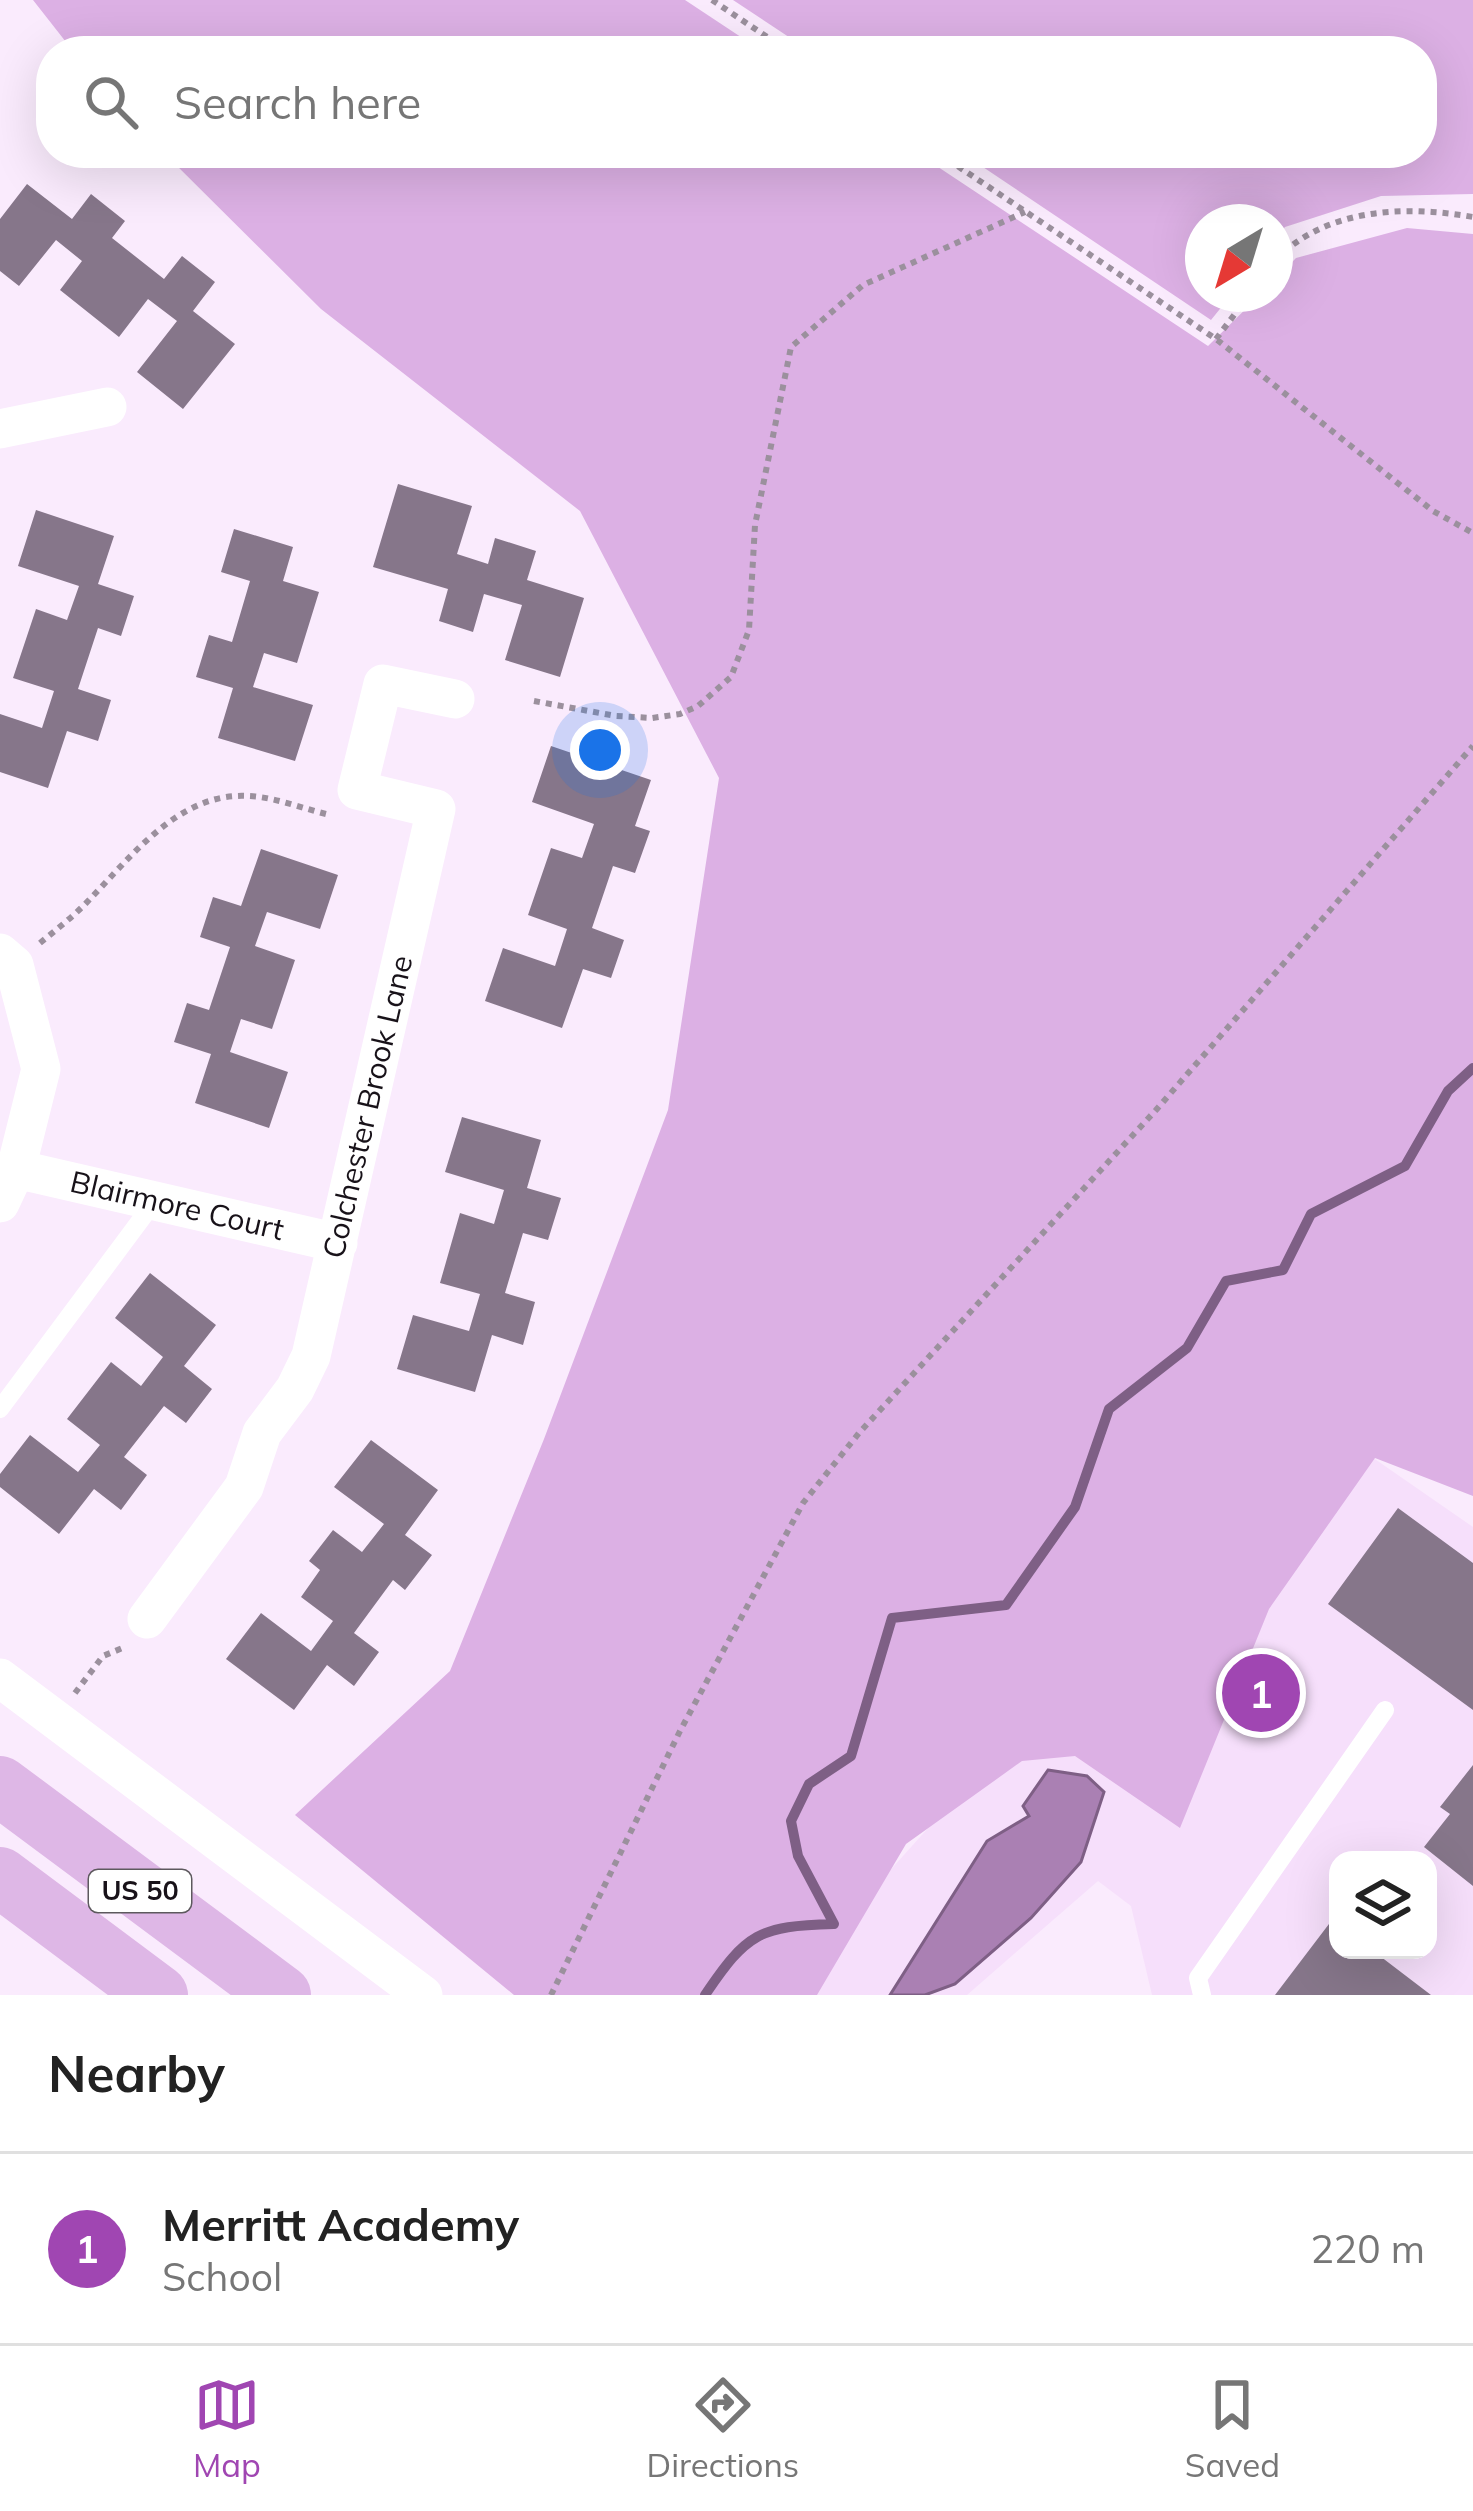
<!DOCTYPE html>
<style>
:root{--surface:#fff;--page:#f2f2f2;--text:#222;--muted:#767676;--line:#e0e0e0;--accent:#a046b2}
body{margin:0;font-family:Mulish,sans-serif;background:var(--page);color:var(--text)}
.controls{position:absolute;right:36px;bottom:36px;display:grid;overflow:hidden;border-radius:24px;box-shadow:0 12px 48px #0002}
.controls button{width:108px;height:108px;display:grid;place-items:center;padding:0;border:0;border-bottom:3px solid var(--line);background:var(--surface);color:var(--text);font:60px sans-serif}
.compass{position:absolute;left:1185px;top:204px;width:108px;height:108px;border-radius:50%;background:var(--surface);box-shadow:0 12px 48px #0002;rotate:218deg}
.you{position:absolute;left:600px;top:750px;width:42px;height:42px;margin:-30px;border:9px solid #fff;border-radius:50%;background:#1a73e8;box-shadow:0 0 0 18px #1a73e833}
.badge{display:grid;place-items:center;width:78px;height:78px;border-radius:50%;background:var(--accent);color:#fff;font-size:39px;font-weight:700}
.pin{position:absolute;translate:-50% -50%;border:6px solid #fff;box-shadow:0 3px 12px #0006}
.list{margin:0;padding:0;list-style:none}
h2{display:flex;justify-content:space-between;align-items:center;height:156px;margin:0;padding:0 48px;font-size:51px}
h2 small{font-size:39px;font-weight:400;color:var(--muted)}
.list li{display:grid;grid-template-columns:78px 1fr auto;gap:36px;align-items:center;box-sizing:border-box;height:192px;padding:0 48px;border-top:3px solid var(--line)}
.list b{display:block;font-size:45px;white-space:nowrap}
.list p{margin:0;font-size:39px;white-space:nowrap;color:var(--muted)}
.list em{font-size:39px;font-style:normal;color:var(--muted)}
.icon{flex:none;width:66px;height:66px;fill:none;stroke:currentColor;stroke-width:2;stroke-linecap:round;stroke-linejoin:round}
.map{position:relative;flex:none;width:1473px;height:1995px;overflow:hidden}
.search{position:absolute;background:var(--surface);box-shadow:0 12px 48px #0002;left:36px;right:36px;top:36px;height:132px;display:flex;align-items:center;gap:30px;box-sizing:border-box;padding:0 42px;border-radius:48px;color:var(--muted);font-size:45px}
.sheet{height:348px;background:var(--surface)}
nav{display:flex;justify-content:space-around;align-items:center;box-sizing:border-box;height:168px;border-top:3px solid var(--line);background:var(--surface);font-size:33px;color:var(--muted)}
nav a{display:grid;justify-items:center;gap:6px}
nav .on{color:var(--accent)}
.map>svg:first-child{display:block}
.built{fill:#f6dffb;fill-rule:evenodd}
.forest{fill:#dcb0e4}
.water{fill:#aa80b3;stroke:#7e5f85;stroke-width:3}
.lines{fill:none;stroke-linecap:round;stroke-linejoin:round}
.stream{stroke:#7e5f85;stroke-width:10}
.building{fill:#86768a}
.path{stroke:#9b909d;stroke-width:6;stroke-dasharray:6 6;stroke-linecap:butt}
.lane{stroke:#fff;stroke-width:18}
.street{stroke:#fff;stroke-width:39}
.primary{stroke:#deb7e6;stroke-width:60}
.labels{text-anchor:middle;stroke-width:10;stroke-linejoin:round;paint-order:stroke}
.shield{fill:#fff;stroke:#5d595e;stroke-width:3}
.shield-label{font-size:27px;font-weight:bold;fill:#181219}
.street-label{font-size:30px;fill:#181219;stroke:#fff}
</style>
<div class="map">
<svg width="1473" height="1995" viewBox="0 0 1473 1995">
<rect width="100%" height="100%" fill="#faebfd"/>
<!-- built -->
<path class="built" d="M1304,1410l169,117v468h-321l-21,-89 -33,-25 -131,114h-189zM1338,1860h90v90h-90z"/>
<!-- forest -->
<path class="forest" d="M33,0h652l77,51h-689z
M733,0h740v194l-92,2 -96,31 -10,12v-17h-72v72h29l-21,26 -249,-167h460v-102h-612z
M164,153h753l291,193 53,-52h14v-14l21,-22 111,-30 66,6v1262l-98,-38 -106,151 -89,219 -105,-72 -53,5 -116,83 -89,151h-303l-219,-180 155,-144 94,-232 124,-329 51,-332 -139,-267 -259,-202z"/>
<!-- water -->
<path class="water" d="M1048,1770l39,6 17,16 -23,70 -50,56 -76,66 -30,11h-35l97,-154 42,-25 -6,-10z"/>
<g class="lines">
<!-- stream -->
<path class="stream" d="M705,1995c42,-62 54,-69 129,-71l-36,-68 -7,-35 18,-37 42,-28 41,-138 114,-13 69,-98 34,-98 78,-61 39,-67 57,-11 28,-56 94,-48 43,-75 25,-23"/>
</g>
<!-- building -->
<path class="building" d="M27,184l45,35 19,-25 34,27 -13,17 52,41 18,-23 33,26 -22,29 42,33 -52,65 -46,-37 40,-51 -29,-22 -29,38 -59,-47 22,-29 -26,-21 -37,46 -19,-15v-52z
M398,484l74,22 -15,48 31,10 7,-26 41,13 -9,29 57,18 -24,79 -55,-17 17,-55 -38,-11 -11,38 -34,-11 9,-32 -75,-22z
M36,510l78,26 -16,48 36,12 -13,40 -23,-8 -20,61 33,11 -13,41 -31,-10 -19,57 -48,-16v-58l42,14 12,-37 -41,-13 23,-69 31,11 12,-34 -61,-20z
M234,529l59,18 -10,34 36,11 -22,71 -33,-10 -11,34 60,18 -18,56 -77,-23 15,-50 -37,-11 13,-42 23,7 18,-61 -29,-9z
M551,746l100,34 -16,46 15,5 -15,42 -22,-7 -21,62 32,12 -13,38 -28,-9 -21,59 -77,-27 18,-53 52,18 12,-37 -39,-14 23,-67 31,10 12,-34 -62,-22z
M261,849l77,26 -18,54 -53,-17 -12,34 40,14 -23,69 -31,-10 -11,33 58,20 -19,56 -74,-25 16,-49 -37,-12 13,-39 22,7 21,-63 -30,-10 13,-40 28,9z
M462,1117l79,23 -14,48 34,10 -13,42 -25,-7 -18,60 30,9 -12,43 -31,-10 -17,57 -78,-23 16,-54 56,16 11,-37 -40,-11 20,-70 34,11 10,-34 -59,-18z
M150,1273l66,52 -32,41 28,23 -26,34 -22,-17 -40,51 23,18 -26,35 -27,-21 -35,45 -59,-47v-13l30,-39 48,37 22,-27 -33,-26 44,-57 30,24 22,-29 -48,-39z
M371,1440l67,50 -33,45 27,20 -27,35 -12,-10 -39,53 25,19 -25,34 -27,-21 -33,45 -68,-51 35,-46 50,38 22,-30 -32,-24 19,-27 -11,-9 24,-31 29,22 22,-28 -50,-37z
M1398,1508l75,55v147l-145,-106z
M1473,1765v121l-49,-39 26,-33 -10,-7z
M1332,1920l6,4v26h34l59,45h-156z"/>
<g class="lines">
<!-- path -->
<path class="path" d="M712,0l76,51
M938,153l278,186 217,172 40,22
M1275,260c52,-52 129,-55 198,-43
M1216,339l34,-45
M534,701l82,15 36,2 28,-4 18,-8 33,-29 18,-47 6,-105 36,-178 72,-62 162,-73
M40,943c17,-14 34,-27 49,-43 43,-44 90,-108 159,-104 27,1 56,13 82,19
M75,1693l28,-37 22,-9
M551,1995l129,-264 123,-228 56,-70 297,-323 317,-364"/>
<!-- lane -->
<path class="lane" d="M0,1409l154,-207
M1202,1995l-4,-17 187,-268"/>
<!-- street -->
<path class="street" d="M0,429l107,-22
M0,953l14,12 27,104 -25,100 -16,34
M16,1169l322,74
M147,1619l97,-132 18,-54 33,-44 16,-33 125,-547 -79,-19 26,-106 72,15
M0,1678l423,317"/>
<!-- primary -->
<path class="primary" d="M0,1786l281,209
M0,1877l158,118"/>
</g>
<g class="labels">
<!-- shield labels -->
<rect class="shield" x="89" y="1870" width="102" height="42" rx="9"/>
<g class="shield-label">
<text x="140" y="1900">US 50</text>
</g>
<!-- street labels -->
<g class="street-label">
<text transform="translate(368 1107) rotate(-77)" y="10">Colchester Brook Lane</text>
<text transform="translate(177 1206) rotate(13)" y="10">Blairmore Court</text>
</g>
</g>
</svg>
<div class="controls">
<button><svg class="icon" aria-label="layers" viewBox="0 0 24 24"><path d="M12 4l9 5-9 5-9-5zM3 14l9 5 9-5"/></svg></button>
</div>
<svg class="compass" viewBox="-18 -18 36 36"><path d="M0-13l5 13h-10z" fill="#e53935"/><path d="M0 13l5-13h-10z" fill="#767676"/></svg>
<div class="you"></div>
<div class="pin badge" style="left:1261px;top:1693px">1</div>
<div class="search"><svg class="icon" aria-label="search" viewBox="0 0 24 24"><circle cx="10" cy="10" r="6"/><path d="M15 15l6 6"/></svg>Search here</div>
</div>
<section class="sheet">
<h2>Nearby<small></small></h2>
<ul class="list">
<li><span class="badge">1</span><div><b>Merritt Academy</b><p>School</p></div><em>220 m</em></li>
</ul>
</section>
<nav>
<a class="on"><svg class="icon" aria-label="map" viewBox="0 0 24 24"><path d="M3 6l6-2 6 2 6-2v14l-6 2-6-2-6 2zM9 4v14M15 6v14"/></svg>Map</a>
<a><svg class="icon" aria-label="directions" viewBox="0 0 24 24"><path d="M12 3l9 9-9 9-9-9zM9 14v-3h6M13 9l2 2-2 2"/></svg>Directions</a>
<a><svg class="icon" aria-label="saved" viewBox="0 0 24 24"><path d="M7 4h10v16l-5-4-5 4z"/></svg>Saved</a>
</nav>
